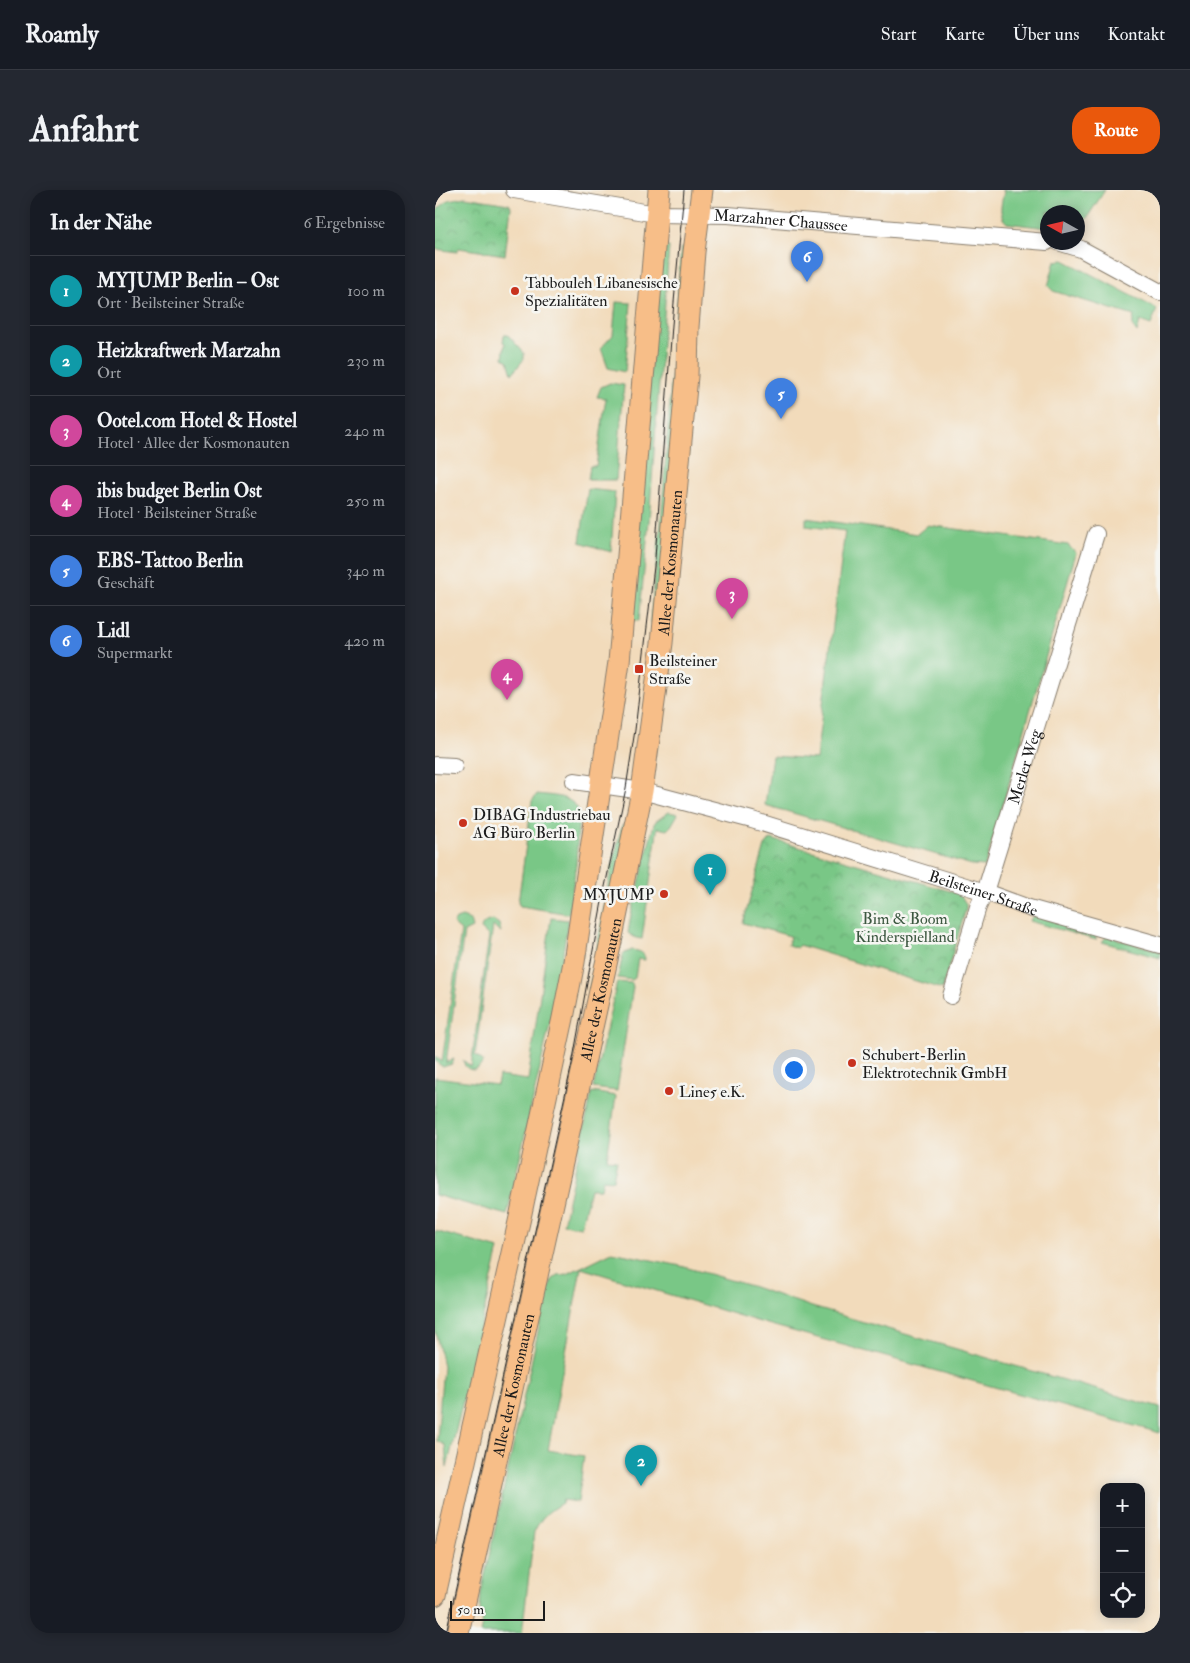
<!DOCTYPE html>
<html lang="de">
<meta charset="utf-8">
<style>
:root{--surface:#171b24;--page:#242831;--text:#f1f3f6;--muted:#9ea1a6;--line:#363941;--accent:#ea580c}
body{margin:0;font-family:"IM FELL Double Pica",serif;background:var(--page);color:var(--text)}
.controls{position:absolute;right:15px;bottom:15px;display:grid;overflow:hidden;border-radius:10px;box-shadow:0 2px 12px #0003}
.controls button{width:45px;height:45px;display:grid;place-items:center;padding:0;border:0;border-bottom:1px solid var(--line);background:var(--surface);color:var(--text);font:25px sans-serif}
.compass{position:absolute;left:605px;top:15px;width:45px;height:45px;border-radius:50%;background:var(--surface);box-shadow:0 2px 12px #0003;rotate:278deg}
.scale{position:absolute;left:15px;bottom:12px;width:95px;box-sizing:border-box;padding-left:5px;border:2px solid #1c1c1c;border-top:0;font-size:14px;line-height:18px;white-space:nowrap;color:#1c1c1c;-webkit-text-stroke:4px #f6f6f2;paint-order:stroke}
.you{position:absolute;left:358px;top:879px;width:18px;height:18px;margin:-12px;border:4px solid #fff;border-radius:50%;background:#1a73e8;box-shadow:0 0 0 8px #1a73e833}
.badge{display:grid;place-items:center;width:32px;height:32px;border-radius:50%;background:var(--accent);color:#fff;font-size:16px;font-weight:700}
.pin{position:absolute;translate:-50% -41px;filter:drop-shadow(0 1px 2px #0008)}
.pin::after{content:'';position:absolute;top:26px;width:18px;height:15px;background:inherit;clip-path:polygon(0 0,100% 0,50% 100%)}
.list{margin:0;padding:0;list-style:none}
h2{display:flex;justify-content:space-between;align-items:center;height:65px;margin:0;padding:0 20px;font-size:21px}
h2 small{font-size:16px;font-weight:400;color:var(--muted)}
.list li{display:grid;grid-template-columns:32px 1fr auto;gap:15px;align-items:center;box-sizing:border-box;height:70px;padding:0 20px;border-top:1px solid var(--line)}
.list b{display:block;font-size:19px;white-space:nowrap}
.list p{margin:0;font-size:16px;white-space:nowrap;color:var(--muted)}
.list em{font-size:16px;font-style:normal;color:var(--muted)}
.icon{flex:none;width:28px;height:28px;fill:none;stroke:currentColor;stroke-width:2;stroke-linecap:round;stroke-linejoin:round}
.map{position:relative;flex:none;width:725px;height:1443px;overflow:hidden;border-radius:20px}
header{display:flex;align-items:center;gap:30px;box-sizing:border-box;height:70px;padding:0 25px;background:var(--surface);border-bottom:1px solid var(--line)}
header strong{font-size:24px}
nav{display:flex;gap:28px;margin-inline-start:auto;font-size:18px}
.intro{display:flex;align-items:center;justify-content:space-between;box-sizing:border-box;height:120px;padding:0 30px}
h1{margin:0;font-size:35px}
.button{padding:12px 22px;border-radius:20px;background:var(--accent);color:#fff;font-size:18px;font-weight:700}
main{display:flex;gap:30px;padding:0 30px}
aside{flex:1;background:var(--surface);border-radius:20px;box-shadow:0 2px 12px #0003}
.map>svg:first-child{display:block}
.grass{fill:#79c786;stroke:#4a7251}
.park{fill:url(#park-crowns);stroke:#4a7251}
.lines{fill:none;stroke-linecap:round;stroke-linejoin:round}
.minor-casing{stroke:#877c6c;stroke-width:18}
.major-casing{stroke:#877c6c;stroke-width:23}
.minor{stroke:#fff;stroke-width:16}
.major{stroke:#f7be88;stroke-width:21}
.tram{stroke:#1c1c1c;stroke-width:1}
.poi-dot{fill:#c8321e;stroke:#f6f6f2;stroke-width:2}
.labels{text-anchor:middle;stroke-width:5;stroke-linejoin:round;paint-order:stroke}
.street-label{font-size:16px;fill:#1c1c1c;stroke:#f6f6f2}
.poi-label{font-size:16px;fill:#1c1c1c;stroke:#f6f6f2;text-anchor:start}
.park-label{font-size:16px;fill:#3d5841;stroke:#f6f6f2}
</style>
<header>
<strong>Roamly</strong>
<nav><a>Start</a><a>Karte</a><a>Über uns</a><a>Kontakt</a></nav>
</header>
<div class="intro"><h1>Anfahrt</h1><a class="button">Route</a></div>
<main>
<aside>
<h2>In der Nähe<small>6 Ergebnisse</small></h2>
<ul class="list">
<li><span class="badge" style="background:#0f9aa8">1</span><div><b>MYJUMP Berlin – Ost</b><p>Ort · Beilsteiner Straße</p></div><em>100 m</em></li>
<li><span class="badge" style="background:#0f9aa8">2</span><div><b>Heizkraftwerk Marzahn</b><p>Ort</p></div><em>230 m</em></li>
<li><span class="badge" style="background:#d1479c">3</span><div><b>Ootel.com Hotel &amp; Hostel</b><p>Hotel · Allee der Kosmonauten</p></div><em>240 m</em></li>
<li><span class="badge" style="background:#d1479c">4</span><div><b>ibis budget Berlin Ost</b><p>Hotel · Beilsteiner Straße</p></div><em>250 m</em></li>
<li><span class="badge" style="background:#3f7fe0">5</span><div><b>EBS-Tattoo Berlin</b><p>Geschäft</p></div><em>340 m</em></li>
<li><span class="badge" style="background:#3f7fe0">6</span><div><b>Lidl</b><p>Supermarkt</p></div><em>420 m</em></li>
</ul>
</aside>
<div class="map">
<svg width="725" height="1443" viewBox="0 0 725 1443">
<defs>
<pattern id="park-crowns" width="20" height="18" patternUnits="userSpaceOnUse" patternTransform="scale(1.25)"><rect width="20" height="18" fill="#79c786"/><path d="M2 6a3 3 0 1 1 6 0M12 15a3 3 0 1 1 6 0" fill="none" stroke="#68aa73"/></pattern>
</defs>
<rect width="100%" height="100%" fill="#f6f6f2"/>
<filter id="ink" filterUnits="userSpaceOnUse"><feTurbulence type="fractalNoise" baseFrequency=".02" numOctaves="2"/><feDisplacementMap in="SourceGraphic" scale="10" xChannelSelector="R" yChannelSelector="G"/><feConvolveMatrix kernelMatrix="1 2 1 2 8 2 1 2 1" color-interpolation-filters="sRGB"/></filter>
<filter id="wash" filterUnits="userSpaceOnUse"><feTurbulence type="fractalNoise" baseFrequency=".0096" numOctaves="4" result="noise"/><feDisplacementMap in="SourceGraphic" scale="20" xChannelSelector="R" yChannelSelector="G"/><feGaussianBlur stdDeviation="1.12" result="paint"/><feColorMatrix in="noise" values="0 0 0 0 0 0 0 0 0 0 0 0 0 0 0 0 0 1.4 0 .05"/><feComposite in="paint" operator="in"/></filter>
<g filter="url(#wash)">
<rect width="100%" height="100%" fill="#f2dbbb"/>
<!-- grass -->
<path class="grass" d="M567,0h103l-22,34 -5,2 -1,-14h-30v16l-40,-5c-10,-8 -5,-21 -3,-32z
M225,56l9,1 -20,274 -10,100 -9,-1z
M246,58h5l-6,127 -22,248 -8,-1 11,-100z
M629,70l93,49 -6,16 -11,-4 -3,12 -5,-7 2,-10 -81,-25 -5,-5 7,-25z
M181,112l15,1 -6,69 -17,-4 -7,-20 12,-13z
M69,145h4l16,18v6l-12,15 -4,-13 -5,-3 2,-15 -2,-1z
M175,193l14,2 -8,95h-28l2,-14h6l10,-68 -9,-1 4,-10z
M153,299l27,3 -4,60 -31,-10z
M371,328l111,16 11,-9 140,20 8,8 -91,313 -13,-1 -207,-60 7,-49 44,3 29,-228 -39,-5z
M102,604c15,2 36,1 42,18l-3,53 -7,49 -49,-8 -2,-3 14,-102z
M234,622l9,2 -7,12 -4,4 -9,-2 -1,-1v5l-15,107 -6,-1 -8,-5 3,-18 23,-91 2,-3z
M187,635l6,1 -47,213 28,-161z
M599,725l62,18v7l-67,-19z
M27,727l8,3 2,8 -8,4 -18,131 8,-4 -2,5 -9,3 -7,-5 -1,-6 7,6 19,-131 -8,-7 3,-5z
M116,728l17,2 -11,72 -50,223 -72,-20v-118l62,8 2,-9 29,4z
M58,730l6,4 2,8 -8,-6 -18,129 8,6c-3,9 -11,12 -18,5l-2,-6 8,7 18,-131 -8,-7c1,-6 6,-8 12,-9z
M672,746l53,15v7l-58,-16z
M197,760c7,1 13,2 13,10l-7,-1 -3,19 -3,2 -14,-2 5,-24z
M182,792l15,1 1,4 -16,104 -24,-3z
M157,902l24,4 -9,63 10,1 -4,20 -10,-1 -2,10h-11l-9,38 -18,-3z
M0,1041l64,18 -52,219 -2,-23 -8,-4 6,-75 -8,-37z
M177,1062l69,14 70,20 61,21 348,101v25l-400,-111 -179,-54 -33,182 36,6 -6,46 -15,-2 -1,3c-15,9 -20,13 -28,29l-12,101h-42l4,-19 -4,-1 1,-20 65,-298 6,-15 6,-5 9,-1z"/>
<!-- park -->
<path class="park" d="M30,7l44,7 2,3 -6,48 -46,-7 -2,4 -22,-3v-27l2,-12 11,-10z
M336,649l189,55 6,10v5l-24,80 -143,-44 -2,3 -9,-3 2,-9 -47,-13 22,-77z"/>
</g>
<g filter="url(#ink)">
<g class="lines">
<!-- minor casing -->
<g class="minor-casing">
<g id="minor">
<path id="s1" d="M79,0l142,24 72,1 319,27"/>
<path d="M623,52l23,7 79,43"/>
<path d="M0,575l19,1"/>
<path id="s2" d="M139,591l68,10 110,29 233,72 44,16 131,37"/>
<path id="s3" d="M516,806l27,-89 7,-15 111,-358"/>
</g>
</g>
<!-- major casing -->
<g class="major-casing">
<g id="major">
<path d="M0,1405l86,-382 42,-195 11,-56 45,-300 40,-472"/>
<path id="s4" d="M23,1443l154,-696 30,-146 20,-148 25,-267 1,-49 6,-75 8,-62"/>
</g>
</g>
<!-- minor -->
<use href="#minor" class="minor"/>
<!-- major -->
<use href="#major" class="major"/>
<!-- tram -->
<path class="tram" d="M11,1443l127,-574 30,-163 23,-108 9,-58 20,-172 17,-233 12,-135"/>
</g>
</g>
<!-- markers -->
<g class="poi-dot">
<circle cx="80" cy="101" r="5"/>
<rect x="199" y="474" width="10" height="10" rx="2.5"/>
<circle cx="28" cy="633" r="5"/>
<circle cx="229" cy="704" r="5"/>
<circle cx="417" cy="873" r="5"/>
<circle cx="234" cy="901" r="5"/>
</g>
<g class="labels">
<!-- street labels -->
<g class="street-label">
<text dy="6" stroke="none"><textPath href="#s1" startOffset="269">Marzahner Chaussee</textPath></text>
<text dy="6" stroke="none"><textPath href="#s4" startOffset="1092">Allee der Kosmonauten</textPath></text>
<text dy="6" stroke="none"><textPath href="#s3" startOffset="241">Merler Weg</textPath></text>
<text dy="6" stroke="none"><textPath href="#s2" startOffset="425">Beilsteiner Straße</textPath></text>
<text dy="6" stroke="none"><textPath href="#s4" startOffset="659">Allee der Kosmonauten</textPath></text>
<text dy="6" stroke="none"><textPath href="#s4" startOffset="254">Allee der Kosmonauten</textPath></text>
</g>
<!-- poi labels -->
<g class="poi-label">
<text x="90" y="98">Tabbouleh Libanesische<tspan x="90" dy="18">Spezialitäten</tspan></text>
<text x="214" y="476">Beilsteiner<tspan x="214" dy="18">Straße</tspan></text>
<text x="38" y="630">DIBAG Industriebau<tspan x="38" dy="18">AG Büro Berlin</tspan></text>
<text x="219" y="710" text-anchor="end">MYJUMP</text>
<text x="427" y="870">Schubert-Berlin<tspan x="427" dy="18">Elektrotechnik GmbH</tspan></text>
<text x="244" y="907">Line5 e.K.</text>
</g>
<!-- park labels -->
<g class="park-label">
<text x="470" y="734">Bim &amp; Boom<tspan x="470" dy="18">Kinderspielland</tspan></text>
</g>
</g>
</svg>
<div class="controls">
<button>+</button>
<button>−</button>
<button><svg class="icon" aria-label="locate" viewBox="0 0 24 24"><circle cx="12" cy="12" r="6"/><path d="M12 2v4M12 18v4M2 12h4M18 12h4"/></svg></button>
</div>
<svg class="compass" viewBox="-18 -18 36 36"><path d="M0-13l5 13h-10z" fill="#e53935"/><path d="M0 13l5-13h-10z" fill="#9ea1a6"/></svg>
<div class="scale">50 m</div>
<div class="you"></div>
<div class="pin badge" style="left:275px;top:705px;background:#0f9aa8">1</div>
<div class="pin badge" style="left:206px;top:1296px;background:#0f9aa8">2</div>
<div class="pin badge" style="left:297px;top:429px;background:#d1479c">3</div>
<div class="pin badge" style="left:72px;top:510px;background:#d1479c">4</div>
<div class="pin badge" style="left:346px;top:229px;background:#3f7fe0">5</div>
<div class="pin badge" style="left:372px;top:92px;background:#3f7fe0">6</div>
</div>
</main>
